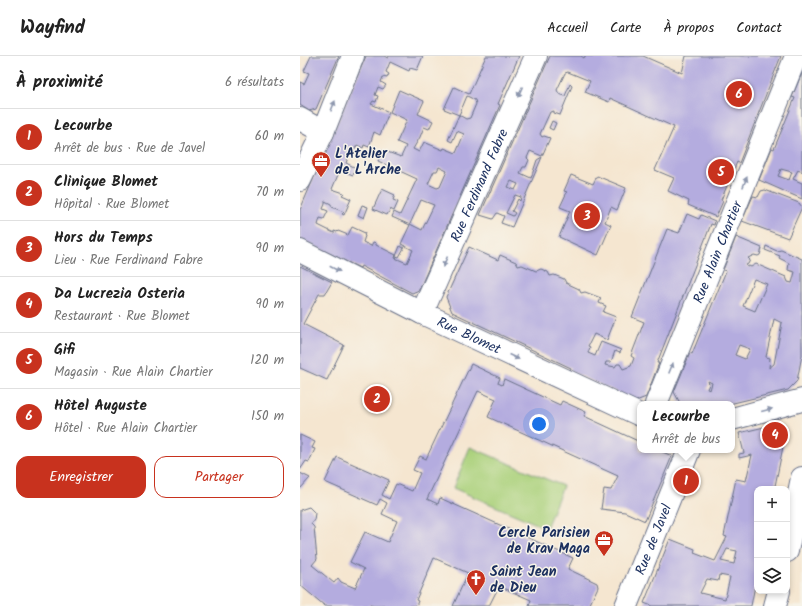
<!DOCTYPE html>
<html lang="fr">
<meta charset="utf-8">
<style>
:root{--surface:#fff;--page:#f2f2f2;--text:#222;--muted:#767676;--line:#e0e0e0;--accent:#c8321e}
body{margin:0;font-family:Kalam,sans-serif;background:var(--page);color:var(--text)}
.controls{position:absolute;right:12px;bottom:12px;display:grid;overflow:hidden;border-radius:8px;box-shadow:0 2px 6px #0003}
.controls button{width:36px;height:36px;display:grid;place-items:center;padding:0;border:0;border-bottom:1px solid var(--line);background:var(--surface);color:var(--text);font:20px sans-serif}
.you{position:absolute;left:239px;top:368px;width:14px;height:14px;margin:-10px;border:3px solid #fff;border-radius:50%;background:#1a73e8;box-shadow:0 0 0 6px #1a73e833}
.badge{display:grid;place-items:center;width:26px;height:26px;border-radius:50%;background:var(--accent);color:#fff;font-size:13px;font-weight:700}
.pin{position:absolute;translate:-50% -50%;border:2px solid #fff;box-shadow:0 1px 4px #0006}
.popup{position:absolute;left:337px;top:345px;width:98px;height:52px;box-sizing:border-box;display:grid;place-content:center;border-radius:8px;background:var(--surface);filter:drop-shadow(0 1px 3px #0005);font-size:13px;white-space:nowrap;color:var(--muted)}
.popup b{font-size:15px;color:var(--text)}
.popup::after{content:'';position:absolute;left:50%;top:100%;margin-left:-8px;border:8px solid transparent;border-top-color:var(--surface)}
.list{margin:0;padding:0;list-style:none}
h2{display:flex;justify-content:space-between;align-items:center;height:52px;margin:0;padding:0 16px;font-size:17px}
h2 small{font-size:13px;font-weight:400;color:var(--muted)}
.list li{display:grid;grid-template-columns:26px 1fr auto;gap:12px;align-items:center;box-sizing:border-box;height:56px;padding:0 16px;border-top:1px solid var(--line)}
.list b{display:block;font-size:15px;white-space:nowrap}
.list p{margin:0;font-size:13px;white-space:nowrap;color:var(--muted)}
.list em{font-size:13px;font-style:normal;color:var(--muted)}
.actions{display:flex;gap:8px;padding:12px 16px}
.actions a{flex:1;padding:9px 0;border:1px solid var(--accent);border-radius:12px;text-align:center;font-size:14px;color:var(--accent)}
.actions .main{background:var(--accent);color:#fff}
.icon{flex:none;width:22px;height:22px;fill:none;stroke:currentColor;stroke-width:2;stroke-linecap:round;stroke-linejoin:round}
.map{position:relative;flex:none;width:502px;height:550px;overflow:hidden}
header{display:flex;align-items:center;gap:24px;box-sizing:border-box;height:56px;padding:0 20px;background:var(--surface);border-bottom:1px solid var(--line)}
header strong{font-size:19px}
nav{display:flex;gap:22px;margin-inline-start:auto;font-size:14px}
main{display:flex}
aside{flex:1;background:var(--surface)}
.map>svg:first-child{display:block}
.pitch{fill:#abd17b;stroke:#63806c}
.building{fill:#b4acdf;fill-rule:evenodd}
.lines{fill:none;stroke-linecap:round;stroke-linejoin:round}
.minor-casing{stroke:#676f86;stroke-width:24}
.major-casing{stroke:#676f86;stroke-width:24}
.minor{stroke:#fff;stroke-width:22}
.major{stroke:#fff;stroke-width:22}
.oneway{fill:#8d97ae}
.labels{text-anchor:middle;stroke-width:3;stroke-linejoin:round;paint-order:stroke}
.poi-label{font-size:14px;font-weight:bold;fill:#1b2f5e;stroke:#f7f3e8;text-anchor:start}
.street-label{font-size:14px;fill:#1b2f5e;stroke:#f7f3e8}
</style>
<header>
<strong>Wayfind</strong>
<nav><a>Accueil</a><a>Carte</a><a>À propos</a><a>Contact</a></nav>
</header>
<main>
<aside>
<h2>À proximité<small>6 résultats</small></h2>
<ul class="list">
<li><span class="badge">1</span><div><b>Lecourbe</b><p>Arrêt de bus · Rue de Javel</p></div><em>60 m</em></li>
<li><span class="badge">2</span><div><b>Clinique Blomet</b><p>Hôpital · Rue Blomet</p></div><em>70 m</em></li>
<li><span class="badge">3</span><div><b>Hors du Temps</b><p>Lieu · Rue Ferdinand Fabre</p></div><em>90 m</em></li>
<li><span class="badge">4</span><div><b>Da Lucrezia Osteria</b><p>Restaurant · Rue Blomet</p></div><em>90 m</em></li>
<li><span class="badge">5</span><div><b>Gifi</b><p>Magasin · Rue Alain Chartier</p></div><em>120 m</em></li>
<li><span class="badge">6</span><div><b>Hôtel Auguste</b><p>Hôtel · Rue Alain Chartier</p></div><em>150 m</em></li>
</ul>
<div class="actions"><a class="main">Enregistrer</a><a>Partager</a></div>
</aside>
<div class="map">
<svg width="502" height="550" viewBox="0 0 502 550">
<rect width="100%" height="100%" fill="#f7f3e8"/>
<filter id="ink" filterUnits="userSpaceOnUse"><feTurbulence type="fractalNoise" baseFrequency=".025" numOctaves="2"/><feDisplacementMap in="SourceGraphic" scale="8" xChannelSelector="R" yChannelSelector="G"/><feConvolveMatrix kernelMatrix="1 2 1 2 8 2 1 2 1" color-interpolation-filters="sRGB"/></filter>
<filter id="wash" filterUnits="userSpaceOnUse"><feTurbulence type="fractalNoise" baseFrequency=".012" numOctaves="4" result="noise"/><feDisplacementMap in="SourceGraphic" scale="16" xChannelSelector="R" yChannelSelector="G"/><feGaussianBlur stdDeviation="0.9" result="paint"/><feColorMatrix in="noise" values="0 0 0 0 0 0 0 0 0 0 0 0 0 0 0 0 0 1.4 0 .05"/><feComposite in="paint" operator="in"/></filter>
<g filter="url(#wash)">
<rect width="100%" height="100%" fill="#f5e6d0"/>
<!-- pitch -->
<path class="pitch" d="M170,391l93,39 -17,42 -93,-40z"/>
<g id="blocks">
<!-- building -->
<path class="building" d="M11,0h28l-23,53 -7,2 -9,-6v-23l4,2 5,-11 -5,-2z
M66,0h18l4,2 1,-2h34l-6,14 -7,-2 -1,3 -19,-9 -4,10 3,2 -2,4 -4,-1 -2,5 5,3 -3,4 -5,-2 -3,8 3,1 -2,6 -3,-1 -2,3 18,8 -9,23 -6,-3 -5,15 -5,-2 -1,3 -6,-3 -3,6 -3,-1 -5,13 10,5 -3,7 -13,-5 -8,19 12,4 -2,2 9,4 -7,16 -2,-1 2,-2 -12,-5 -1,-3 -6,-3v3l-2,5 5,2 -4,8 -4,-1 -2,7 16,8v-2l3,1 1,-1 10,4 4,-8 13,6 -1,2 1,1 -2,6 8,4 2,-4 3,1v2l20,10 -1,3 12,5 6,-13 -12,-6 9,-19 -18,-8 2,-5 6,3 17,-36 -39,-18 4,-11 19,7 5,-11 -9,-4 10,-22 -17,-8 9,-22 25,11 -6,13 15,7 -4,8 -5,-2 -4,10 -7,12 6,3 5,-10 19,8 1,-2 12,5 8,-19 -7,-3 -5,11 -4,-2 11,-25 -15,-6 10,-22 15,7 17,-38h33l-21,48 2,1 -81,185 -7,3 -51,-27 -1,2 -60,-29v-29zM167,40l8,4 1,4 -6,14 -4,1 -7,-4zM139,111l8,4 -7,16 -3,1 -9,-4 6,-13h3zM121,144l13,5 -12,25 -12,-6z
M250,0h31l3,2 1,-2h58l39,17 4,-17h95l-42,107 -2,-1 -16,38 2,1 -7,16 -28,-12 1,-4 -21,-10 6,-13 -19,-8 19,-43 -64,-29 -1,4 -24,-10 5,-11 -22,-9 -3,1 -8,17 2,4 6,2 5,-12 2,2 -12,29 -6,-2v-2l-4,1 -10,22 2,3 2,-1 6,2 -8,18 -12,-5 -3,7 2,2 -3,7h-3l-3,6 11,5 6,-18 5,-3 -30,70 -11,-4 3,-7 -7,-3 -4,6 -13,-4zM430,29l7,3 -3,4 -6,-3zM211,125l7,3 -3,6 -7,-3zM215,139l6,2 -1,4 -2,-2 -6,12 3,2 -2,3 -7,-3z
M502,17v99l-4,-2 -5,9 9,4v16l-43,-19 13,-32 2,1 21,-51 -3,-1zM481,113l11,3 -3,8 -11,-4z
M252,65l4,2 -3,7 -4,-2z
M271,119l22,9 4,-8 29,12 -9,22 -6,-3 -6,15 6,3 -13,30 -39,-18 11,-26 -10,-4 7,-15 -3,-1z
M82,133l13,6 -2,5 5,2 -4,9 -4,-2 -3,6 -14,-6z
M465,134l34,13 3,4 -14,31 -46,-17 11,-25 5,1 3,-6z
M62,149l6,2 -4,11 -6,-3z
M387,158l12,5 2,-4 14,6 -1,4 -3,-1 -54,139h2l-13,34 -10,4 -66,-30 1,-3 -119,-56 -6,-15 23,-50 29,13 2,-5 16,7 2,4 4,-1 14,6 5,-2 7,3 2,4 4,-1 10,4 2,4 13,6 2,4 4,-1 16,6 -2,5 7,3 -3,6 13,5 -9,23 -13,-6 -6,12 2,1 -2,6 7,3 6,-14 20,8 -1,3 -5,-2 -4,11h-5l-1,3 10,2 2,-3h3l3,5 8,-3 3,-8 -3,-2 13,-34 -12,-5 35,-88 12,4z
M436,181l26,11 -2,7 -2,1 -4,-1 -6,3 2,2 -2,4 -2,1 1,2 2,-1 2,1 5,-3 30,13 2,5 4,1 3,-11 -7,-2 1,-7 -10,-5 1,-2 -15,-6 1,-4 11,5 4,-1 21,9v96l-5,26 -9,9 -59,14 -49,-1 -6,-11 16,-39 2,1 34,-83 -3,-1zM454,223l13,5 -12,27 -12,-5zM474,263l8,4 -8,41 -5,4 1,-10 -4,-1zM439,289l11,4 -5,10 -10,-4zM408,325l4,2 -2,7 -3,-1 2,-5z
M100,190l4,2 -5,9 -3,-1z
M0,210l32,16 -7,12h-6l-16,30 41,21 -17,35 -27,-12z
M171,308l29,14 -2,5 4,2 2,-6 56,26 2,-4 24,11 -2,4 56,26v8h18l14,6 -27,65 -20,-9 -24,-3 3,-20 7,1 7,-14 -130,-59 8,-18 -18,-8 -51,108 11,5 2,-6 133,60 -5,11 29,14 1,4 -9,19h-60l2,-6 -32,-14 -10,20h-36l15,-33 -34,-15 -18,42 2,1 -2,5 -2,-1 -1,1h-39l-4,-1v1h-45l-25,-21v-75l9,-3 6,6 -1,7 -3,4 3,3 3,32 -5,6 22,18 4,-5 3,4 14,6 9,-19 -14,-7 15,-30 23,10 9,-21 -15,-7 5,-11 -7,-4 -3,6 -52,-23 12,-25 52,23 -7,15 7,4 7,-15 16,7 8,-18 -7,-3 7,-14 6,3z
M477,368l9,8 -11,54h-2l-1,3h-15v86l-6,31h-99l-8,-3 26,-64 25,10 -1,4 21,8 12,-24 -3,-1 12,-57 10,2 6,-26 -13,3v-4l5,-1 -5,-20zM427,493l10,2 -3,13 -13,-3zM419,519l11,2 -5,22 -25,-6 7,-14 11,2z
M0,379l15,7 -3,6 3,1 -6,13 -3,-1 -6,9z
M0,417l10,5 -10,11z"/>
</g>
</g>
<g filter="url(#ink)">
<use href="#blocks" fill-opacity="0" stroke="#676f86" stroke-width="1"/>
<g class="lines">
<!-- minor casing -->
<g class="minor-casing">
<g id="minor">
<path d="M0,63l23,13"/>
<path d="M0,124l23,-48 30,-76"/>
<path id="s1" d="M0,195l122,62 218,102"/>
<path id="s2" d="M122,257l114,-257"/>
<path id="s3" d="M356,348l140,-348"/>
<path d="M432,363l70,-19"/>
<path id="s4" d="M326,550l63,-156"/>
</g>
</g>
<!-- major casing -->
<g class="major-casing">
<path id="major" d="M487,495l15,-73
M475,550l4,-15"/>
</g>
<!-- minor -->
<use href="#minor" class="minor"/>
<!-- major -->
<use href="#major" class="major"/>
</g>
<!-- one-way arrows -->
<defs><path id="oneway-solid" d="M-6-.8H1V-3.2L6.5 0L1 3.2V.8H-6Z"/></defs>
<g class="oneway">
<use href="#oneway-solid" transform="translate(220 36) rotate(114)"/>
<use href="#oneway-solid" transform="translate(33 50) rotate(-68)"/>
<use href="#oneway-solid" transform="translate(445 126) rotate(-68)"/>
<use href="#oneway-solid" transform="translate(145 206) rotate(114)"/>
<use href="#oneway-solid" transform="translate(35 213) rotate(27)"/>
<use href="#oneway-solid" transform="translate(214 301) rotate(25)"/>
<use href="#oneway-solid" transform="translate(371 312) rotate(-68)"/>
<use href="#oneway-solid" transform="translate(467 354) rotate(-14)"/>
</g>
</g>
<!-- icons -->
<defs>
<g id="office-pin" transform="scale(1)"><path d="M0 17L-7.5 6A9.5 9.5 0 1 1 7.5 6Z" fill="#c8321e" stroke="#f7f3e8"/><path d="M-6-3h4V-5.5h4V-3h4V5H-6ZM-1-4.5V-3h2v-1.5ZM-6 0V1H6V0Z" fill="#fff"/></g>
<g id="church-pin" transform="scale(1)"><path d="M0 17L-7.5 6A9.5 9.5 0 1 1 7.5 6Z" fill="#c8321e" stroke="#f7f3e8"/><path d="M-1.2-6h2.4v3.5h3.3v2.4h-3.3V6h-2.4V-.1h-3.3v-2.4h3.3Z" fill="#fff"/></g>
</defs>
<g fill-rule="evenodd">
<use href="#office-pin" x="21" y="105"/>
<use href="#office-pin" x="304" y="484"/>
<use href="#church-pin" x="176" y="523"/>
</g>
<g class="labels">
<!-- poi labels -->
<g class="poi-label">
<text x="35" y="102">L'Atelier<tspan x="35" dy="16">de L'Arche</tspan></text>
<text x="290" y="481" text-anchor="end">Cercle Parisien<tspan x="290" dy="16">de Krav Maga</tspan></text>
<text x="190" y="520">Saint Jean<tspan x="190" dy="16">de Dieu</tspan></text>
</g>
<!-- street labels -->
<g class="street-label">
<text dy="5" stroke="none"><textPath href="#s2" startOffset="140">Rue Ferdinand Fabre</textPath></text>
<text dy="5" stroke="none"><textPath href="#s3" startOffset="164">Rue Alain Chartier</textPath></text>
<text dy="5" stroke="none"><textPath href="#s1" startOffset="189">Rue Blomet</textPath></text>
<text dy="5" stroke="none"><textPath href="#s4" startOffset="72">Rue de Javel</textPath></text>
</g>
</g>
</svg>
<div class="controls">
<button>+</button>
<button>−</button>
<button><svg class="icon" aria-label="layers" viewBox="0 0 24 24"><path d="M12 4l9 5-9 5-9-5zM3 14l9 5 9-5"/></svg></button>
</div>
<div class="you"></div>
<div class="pin badge" style="left:386px;top:425px">1</div>
<div class="popup"><b>Lecourbe</b>Arrêt de bus</div>
<div class="pin badge" style="left:77px;top:343px">2</div>
<div class="pin badge" style="left:287px;top:160px">3</div>
<div class="pin badge" style="left:475px;top:379px">4</div>
<div class="pin badge" style="left:421px;top:116px">5</div>
<div class="pin badge" style="left:439px;top:38px">6</div>
</div>
</main>
